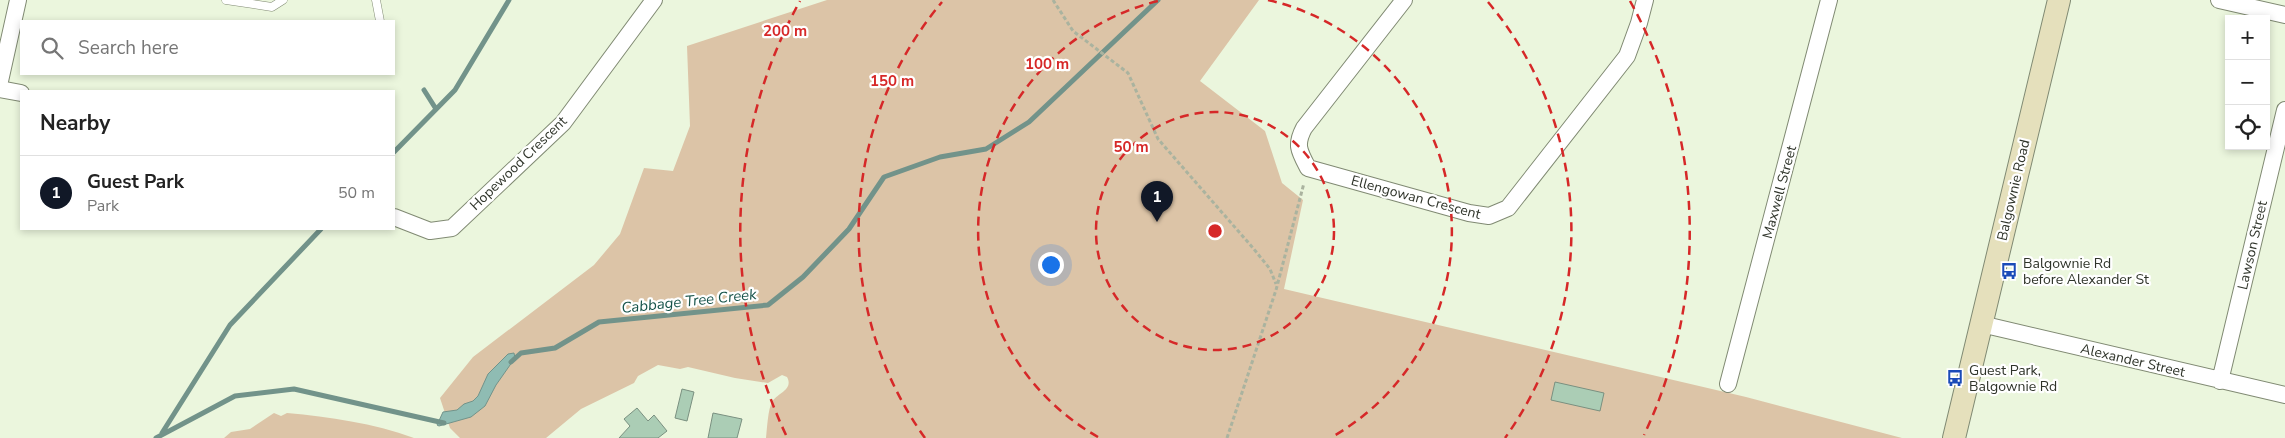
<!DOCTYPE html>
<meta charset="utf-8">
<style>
:root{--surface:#fff;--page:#f2f2f2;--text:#222;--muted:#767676;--line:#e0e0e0;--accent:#111827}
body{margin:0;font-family:"Nunito Sans",sans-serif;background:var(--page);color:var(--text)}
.controls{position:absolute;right:15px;top:15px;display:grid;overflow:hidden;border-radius:0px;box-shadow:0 2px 8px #0003}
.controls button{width:45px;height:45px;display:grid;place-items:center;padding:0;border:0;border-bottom:1px solid var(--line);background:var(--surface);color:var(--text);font:25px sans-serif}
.you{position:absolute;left:1050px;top:264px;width:18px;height:18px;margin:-12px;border:4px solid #fff;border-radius:50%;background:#1a73e8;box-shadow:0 0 0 8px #1a73e833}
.badge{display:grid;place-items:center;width:32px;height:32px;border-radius:50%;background:var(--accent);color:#fff;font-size:16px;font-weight:700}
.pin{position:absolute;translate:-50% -41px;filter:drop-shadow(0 1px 2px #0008)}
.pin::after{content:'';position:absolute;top:26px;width:18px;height:15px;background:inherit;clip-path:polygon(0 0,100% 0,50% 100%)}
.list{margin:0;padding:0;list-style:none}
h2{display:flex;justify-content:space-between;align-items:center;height:65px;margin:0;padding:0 20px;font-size:21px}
h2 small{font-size:16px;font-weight:400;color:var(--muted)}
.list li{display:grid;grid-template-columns:32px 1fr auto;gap:15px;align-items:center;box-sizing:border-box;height:75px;padding:0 20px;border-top:1px solid var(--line)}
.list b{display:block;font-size:19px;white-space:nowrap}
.list p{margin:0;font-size:16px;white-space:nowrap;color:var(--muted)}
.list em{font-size:16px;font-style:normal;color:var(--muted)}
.icon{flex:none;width:28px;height:28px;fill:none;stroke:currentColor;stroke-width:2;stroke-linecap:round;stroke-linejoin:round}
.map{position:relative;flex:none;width:2285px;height:438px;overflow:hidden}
.search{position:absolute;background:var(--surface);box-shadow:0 2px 8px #0003;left:20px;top:20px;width:375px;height:55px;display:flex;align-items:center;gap:12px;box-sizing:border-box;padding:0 18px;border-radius:0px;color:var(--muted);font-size:19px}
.panel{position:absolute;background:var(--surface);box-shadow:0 2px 8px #0003;left:20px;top:90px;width:375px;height:140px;border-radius:0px}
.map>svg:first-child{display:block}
.green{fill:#dcc4a7}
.water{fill:#8fbcb3;stroke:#72938a}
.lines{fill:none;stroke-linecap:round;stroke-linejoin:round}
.stream{stroke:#72938a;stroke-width:5}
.building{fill:#abcdb5;stroke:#7a9080}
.lane-casing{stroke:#808a73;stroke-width:9}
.street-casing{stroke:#808a73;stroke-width:18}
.secondary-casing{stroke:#808a73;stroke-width:24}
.path{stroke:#aab39f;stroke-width:3;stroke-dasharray:4 2.5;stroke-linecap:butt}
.lane{stroke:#fff;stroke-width:8}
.street{stroke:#fff;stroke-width:16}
.secondary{stroke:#e5e0bc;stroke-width:22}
.ring{fill:none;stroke:#d62828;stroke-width:2.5;stroke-dasharray:9 6}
.labels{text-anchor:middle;stroke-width:4.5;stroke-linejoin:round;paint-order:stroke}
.street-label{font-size:14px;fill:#2f342a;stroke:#fff}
.poi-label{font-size:14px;fill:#2f342a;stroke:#fff;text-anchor:start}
.water-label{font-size:15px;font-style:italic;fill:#16534a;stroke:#fff}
.centre{fill:#d62828;stroke:#fff;stroke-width:2.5}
.ring-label{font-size:15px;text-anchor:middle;font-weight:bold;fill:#d62828;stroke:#fff;stroke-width:4.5;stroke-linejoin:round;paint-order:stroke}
</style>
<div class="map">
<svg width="2285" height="438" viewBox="0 0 2285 438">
<rect width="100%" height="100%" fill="#ebf6dd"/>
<!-- green -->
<path class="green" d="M827,0h432l-59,81 65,50 17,52 21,17 -19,89 462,108 156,41h-1136c1,-9 2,-29 6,-36 5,-9 22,-12 15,-25l-5,-2 -14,8 -33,-5 -47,-11 -8,2 -22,-4 -20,11 -4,7 -53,26 -35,29h-86l-10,-10 -10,-30 33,-41 121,-92 26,-31 24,-66 29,3 17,-45 -3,-80z
M274,413l7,3 6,-3c43,4 86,10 127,25h-190l7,-6 19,-3z"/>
<!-- water -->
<path class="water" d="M514,353l1,5 -19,27 -11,21 -14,11 -32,9 -2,-1 6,-13 14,-2 7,-6 9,-3 5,-5 10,-22 20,-20z"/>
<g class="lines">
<!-- stream -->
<path class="stream" d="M424,90l12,19
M394,152l61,-62 54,-90
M511,362l10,-9 34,-5 44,-26 169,-17 35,-28 46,-48 35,-52 56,-20 46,-8 43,-27 129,-122
M162,433l68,-108 91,-96
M156,438l79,-42 59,-7 150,34"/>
</g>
<!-- building -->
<path class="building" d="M1555,382l49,11 -4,18 -49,-11z
M682,389l12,3 -7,29 -12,-3z
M637,408l11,13 6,-6 13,16 -9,7h-39l11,-12 -6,-7z
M713,413l29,6 -5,19h-29z"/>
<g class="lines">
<!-- lane casing -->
<g class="lane-casing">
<path id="lane" d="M226,0l46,7 11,-7
M376,0l4,21"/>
</g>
<!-- street casing -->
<g class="street-casing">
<path id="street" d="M1404,0l-100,128c-9,17 -5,23 4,40l161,45 20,3 19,-8 119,-152 12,-33 6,-23
M2219,0l66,15
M0,81l18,-81
M0,89l21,4
M394,217l36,14 22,-3 111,-105 91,-123
M1981,324l304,71
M2220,381l65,-271
M1728,384l101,-384"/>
</g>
<!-- secondary casing -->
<g class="secondary-casing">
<path id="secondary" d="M1954,438l105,-438"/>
</g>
<!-- path -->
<path class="path" d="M1053,0l20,31 55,42 30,66 95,109 17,21 6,15
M1227,438l49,-148 28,-107"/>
<!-- lane -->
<use href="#lane" class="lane"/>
<!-- street -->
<use href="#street" class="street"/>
<!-- secondary -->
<use href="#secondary" class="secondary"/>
</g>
<!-- distance rings -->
<g class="ring">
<circle cx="1215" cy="231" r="119"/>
<path d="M1098 437A237 237 0 0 1 1162 0M1268 0A237 237 0 0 1 1332 437"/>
<path d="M925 438A356 356 0 0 1 942 2M1488 2A356 356 0 0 1 1505 438"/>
<path d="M786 435A475 475 0 0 1 800 1M1630 1A475 475 0 0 1 1644 435"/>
</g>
<!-- icons -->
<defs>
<g id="bus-bare" transform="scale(1.35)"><path d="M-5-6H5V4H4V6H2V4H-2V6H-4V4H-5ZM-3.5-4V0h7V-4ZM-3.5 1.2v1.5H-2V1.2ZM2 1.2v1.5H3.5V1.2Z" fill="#1a4bb8" stroke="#fff" stroke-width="2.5" paint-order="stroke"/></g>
</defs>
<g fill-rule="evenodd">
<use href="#bus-bare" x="2009" y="271"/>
<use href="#bus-bare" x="1955" y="378"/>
</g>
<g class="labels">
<!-- street labels -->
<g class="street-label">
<text transform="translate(518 163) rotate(-44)" y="5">Hopewood Crescent</text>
<text transform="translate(2013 190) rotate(-77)" y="5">Balgownie Road</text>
<text transform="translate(1779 192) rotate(-75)" y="5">Maxwell Street</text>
<text transform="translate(1416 197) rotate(15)" y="5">Ellengowan Crescent</text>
<text transform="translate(2252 245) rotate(-77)" y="5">Lawson Street</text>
<text transform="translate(2133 360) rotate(13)" y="5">Alexander Street</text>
</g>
<!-- poi labels -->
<g class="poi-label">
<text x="2023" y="268">Balgownie Rd<tspan x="2023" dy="16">before Alexander St</tspan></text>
<text x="1969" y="375">Guest Park,<tspan x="1969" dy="16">Balgownie Rd</tspan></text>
</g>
<!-- water labels -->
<g class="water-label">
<text transform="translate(689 301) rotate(-6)" y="5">Cabbage Tree Creek</text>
</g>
</g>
<circle cx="1215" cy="231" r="8" class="centre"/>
<g class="ring-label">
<text x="785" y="36">200 m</text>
<text x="1047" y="69">100 m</text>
<text x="892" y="86">150 m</text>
<text x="1131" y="152">50 m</text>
</g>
</svg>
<div class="controls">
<button>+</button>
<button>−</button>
<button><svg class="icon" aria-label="locate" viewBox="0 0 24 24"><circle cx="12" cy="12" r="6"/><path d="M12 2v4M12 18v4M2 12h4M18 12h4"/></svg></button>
</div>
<div class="you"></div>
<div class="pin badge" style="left:1157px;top:222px">1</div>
<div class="search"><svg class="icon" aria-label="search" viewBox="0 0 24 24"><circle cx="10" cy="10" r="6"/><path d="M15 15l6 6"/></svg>Search here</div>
<section class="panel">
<h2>Nearby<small></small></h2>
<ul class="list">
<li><span class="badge">1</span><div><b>Guest Park</b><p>Park</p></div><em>50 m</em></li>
</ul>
</section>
</div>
